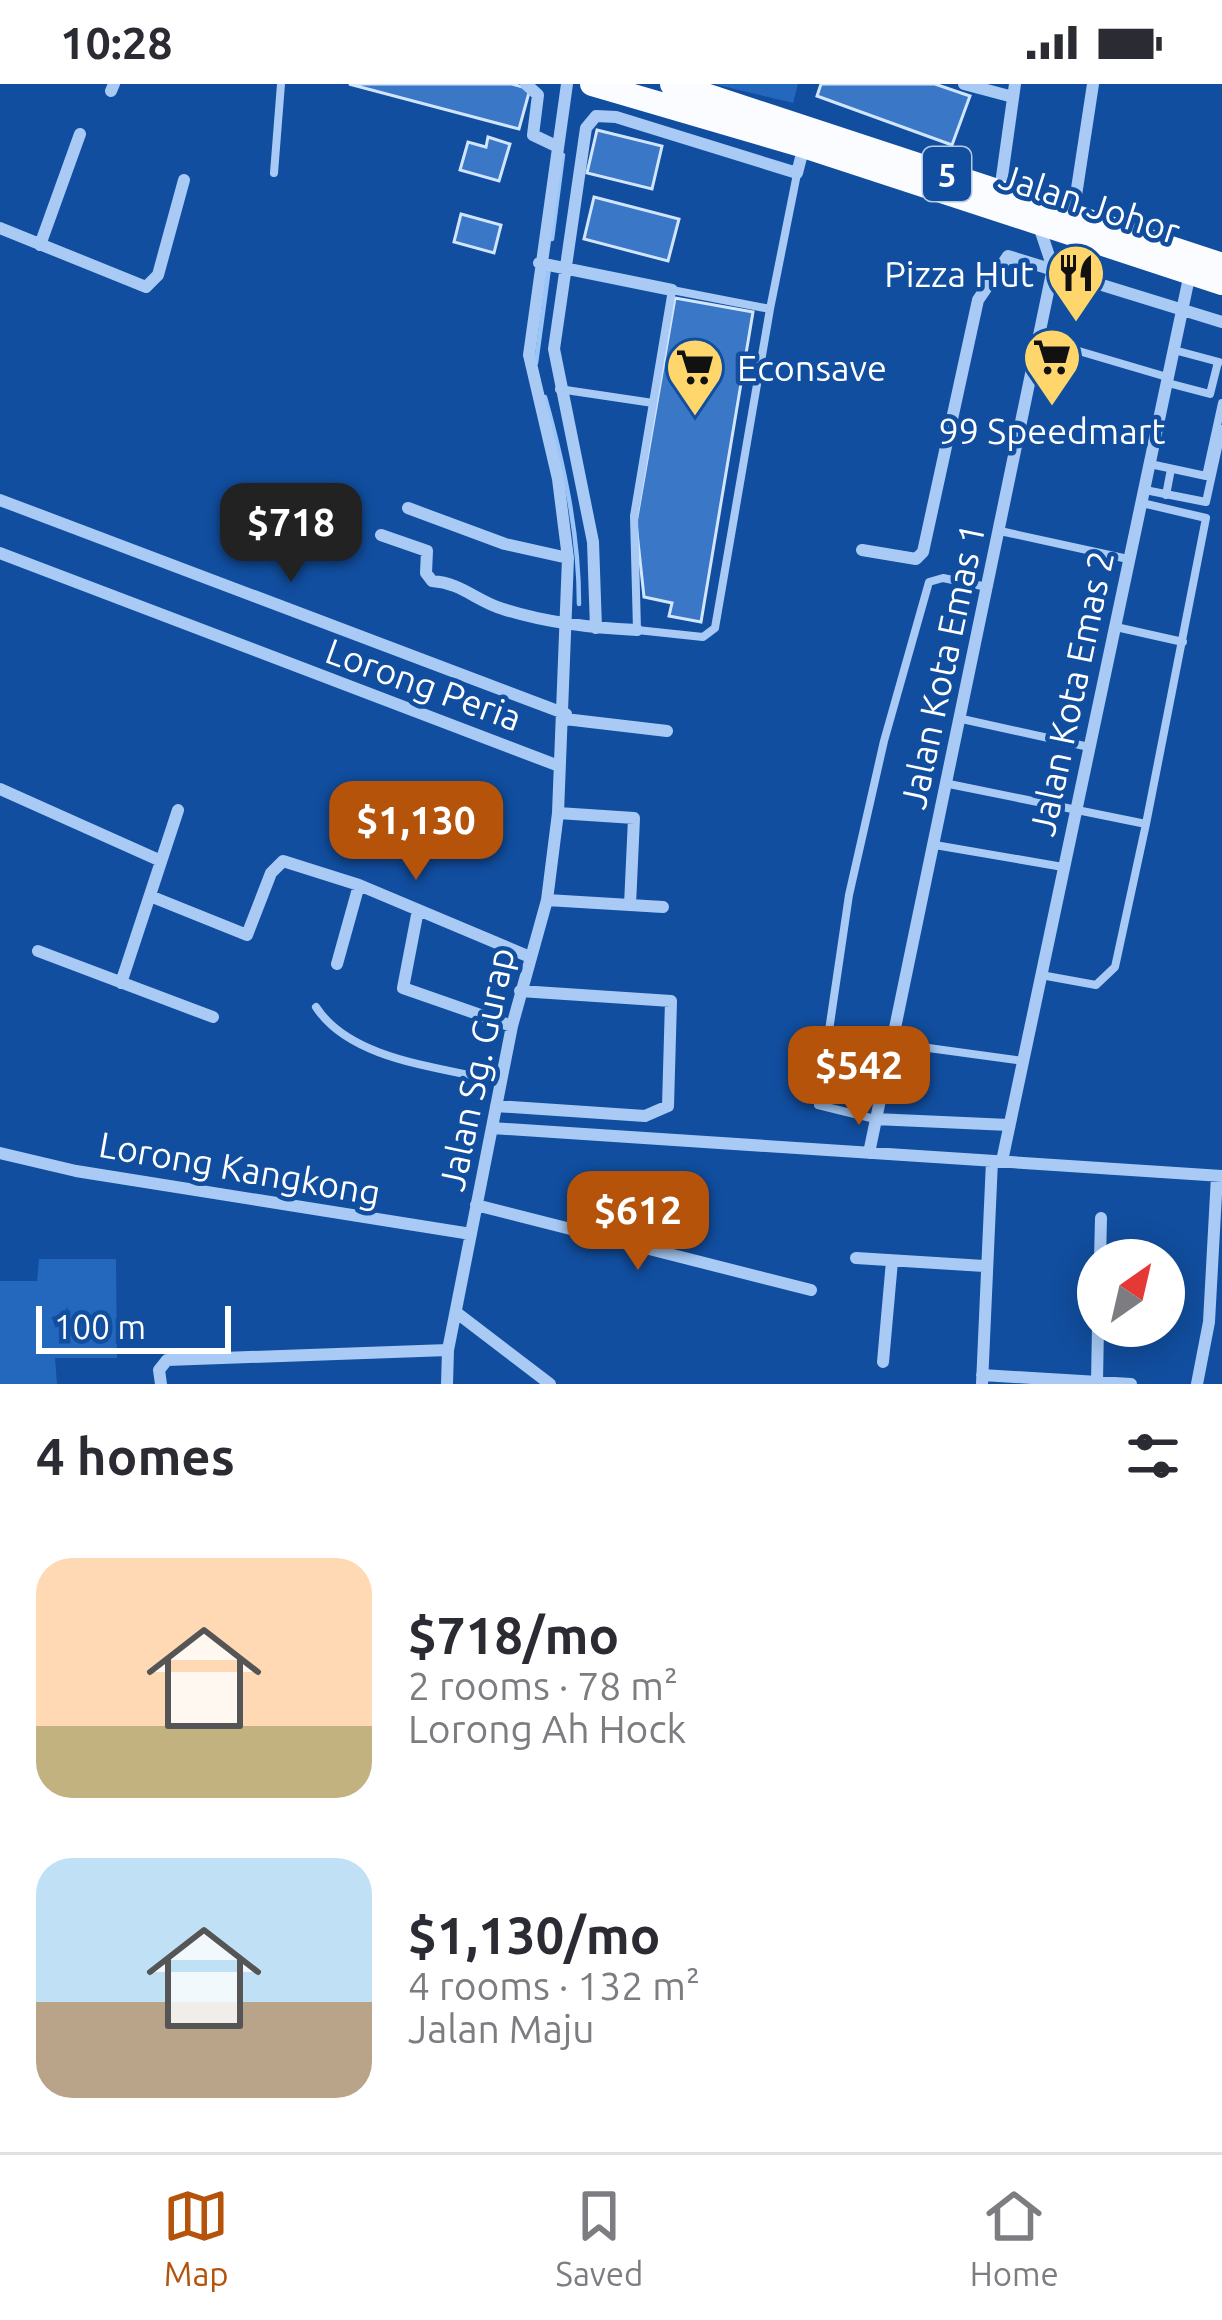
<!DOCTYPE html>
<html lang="en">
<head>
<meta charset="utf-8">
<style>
	body { margin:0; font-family:Ubuntu,sans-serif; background:#f7f7f7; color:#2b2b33; height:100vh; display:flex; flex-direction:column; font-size:45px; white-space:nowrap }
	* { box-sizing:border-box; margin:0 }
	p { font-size:39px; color:#7c7c81 }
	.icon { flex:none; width:66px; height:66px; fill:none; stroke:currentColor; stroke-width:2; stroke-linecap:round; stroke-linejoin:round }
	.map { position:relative; height:1300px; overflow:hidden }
	.sheet { display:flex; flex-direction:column; background:#fff; flex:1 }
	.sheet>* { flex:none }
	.needle { width:78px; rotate:34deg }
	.buttons { position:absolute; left:1077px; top:1155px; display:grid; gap:24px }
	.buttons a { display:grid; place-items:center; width:108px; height:108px; border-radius:50%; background:#fff; box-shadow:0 6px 30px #0003; font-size:60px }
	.scale { position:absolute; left:36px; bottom:30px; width:195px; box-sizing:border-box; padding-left:12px; border:6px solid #fff; border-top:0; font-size:33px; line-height:42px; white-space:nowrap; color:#fff; -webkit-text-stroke:9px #114e9f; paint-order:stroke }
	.price { position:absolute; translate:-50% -102px; padding:0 27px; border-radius:24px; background:#b45309; color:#fff; font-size:39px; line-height:78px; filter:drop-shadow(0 3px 6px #0008) }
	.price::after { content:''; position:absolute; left:50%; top:72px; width:36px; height:27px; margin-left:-18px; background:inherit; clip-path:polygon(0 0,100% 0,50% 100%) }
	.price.active { background:#222; color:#fff }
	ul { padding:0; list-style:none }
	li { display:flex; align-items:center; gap:36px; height:300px; padding:0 36px }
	li span { display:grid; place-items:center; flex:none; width:336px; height:240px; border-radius:36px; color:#555 }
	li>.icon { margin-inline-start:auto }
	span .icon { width:144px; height:144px; fill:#fffc; stroke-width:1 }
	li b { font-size:51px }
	h2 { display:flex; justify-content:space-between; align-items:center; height:144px; padding:0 36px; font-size:51px }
	.status { display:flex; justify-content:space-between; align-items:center; height:84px; padding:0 60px; background:#fff; direction:ltr }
	.status svg { height:33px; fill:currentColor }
	.dock { display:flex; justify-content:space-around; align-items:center; height:168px; border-top:3px solid #e1e1e2; background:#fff; font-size:33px; color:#7c7c81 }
	.dock a { display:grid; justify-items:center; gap:6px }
	.dock .active { color:#b45309 }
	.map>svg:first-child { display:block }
	.green { fill:#2468bd }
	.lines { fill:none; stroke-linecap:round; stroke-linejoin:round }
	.stream { stroke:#9ac5f8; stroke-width:4.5 }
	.building { fill:#3a77c6; stroke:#d1e5fe; stroke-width:3 }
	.service { stroke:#a8caf5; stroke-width:8 }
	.minor { stroke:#a8caf5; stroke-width:12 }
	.trunk { stroke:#fafcff; stroke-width:24 }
	.labels { text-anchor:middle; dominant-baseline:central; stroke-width:9; stroke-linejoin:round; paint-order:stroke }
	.shield { fill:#114e9f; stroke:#b8cae2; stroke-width:3 }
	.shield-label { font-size:33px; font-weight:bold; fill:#fff }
	.street-label { font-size:36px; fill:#fff; stroke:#114e9f }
	.poi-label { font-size:36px; fill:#fff; stroke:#114e9f; text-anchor:end }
</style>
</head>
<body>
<div class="status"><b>10:28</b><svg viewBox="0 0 49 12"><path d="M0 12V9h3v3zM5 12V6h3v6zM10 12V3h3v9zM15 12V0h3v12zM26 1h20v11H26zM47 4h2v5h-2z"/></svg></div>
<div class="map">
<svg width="1222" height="1300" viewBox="0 0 1222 1300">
	<rect width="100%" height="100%" fill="#114e9f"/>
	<path class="green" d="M714 0H798L793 19Z
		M39 1175H116L117 1274H55L57 1300H0V1197H37Z"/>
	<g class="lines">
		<path class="stream" d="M552 155 563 71
			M536 279 549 184
			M545 313C564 381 579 450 579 520"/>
	</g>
	<path class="building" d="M349 0H512L530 5 519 45Z
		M821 0H935L970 12 952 61 817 12Z
		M597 46 662 62 652 105 587 89Z
		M488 53 510 60 499 97 460 86 468 58 486 63Z
		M594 113 679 135 668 177 584 155Z
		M461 130 501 141 494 169 454 158Z
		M675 214 753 228 701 538 669 532 672 519 644 513 636 439Z"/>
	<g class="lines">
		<path class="service" d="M274 89 281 0
			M770 225 715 544 703 553 637 546 634 432 672 206 770 225 797 90
			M1038 255 1167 293
			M1174 266 1219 278
			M1168 299 1210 310 1218 278
			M559 305 653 319
			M1150 380 1206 392 1222 319
			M1145 406 1206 418 1222 345
			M1166 411 1171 385
			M1142 419 1206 434 1146 740
			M1000 447 1128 475
			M1116 543 1183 558
			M962 635 1089 663
			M949 700 1146 740 1115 883 1096 901 1041 891
			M935 761 1063 783
			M316 923C351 977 442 983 501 998
			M892 959 1023 977
			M875 1035 818 1021 849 811 884 657 929 498 943 494 987 503"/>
		<path class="minor" d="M526 0 538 11 533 51 554 61
			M964 0 1013 13
			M111 7 114 0
			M1000 107 1015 0
			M1073 131 1093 0
			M0 144 146 203 158 191 184 96
			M40 161 80 50
			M539 179 672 206
			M0 416 566 630
			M408 424 505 460 568 474
			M381 451 427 467 426 489 432 497C462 499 476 517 503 525 546 539 592 544 637 546
			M862 466 916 475 923 468 978 216 1008 172 1222 238
			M0 469 559 682
			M596 544 593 458 554 265 586 44 596 32 616 33 797 89 804 62
			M565 635 667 647
			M0 705 161 777
			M558 729 634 734 630 821
			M150 812 247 851 271 789 283 777 359 801 530 873
			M547 816 663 823
			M418 826 403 904 512 942
			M38 867 213 933
			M337 880 359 801
			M121 899 178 726
			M496 1022 645 1032 668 1022 671 917 520 907
			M875 1035 1009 1041
			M492 1044 1222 1092
			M0 1069 76 1087 471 1150
			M869 1069 1053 184 1039 142
			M1002 1077 1190 189
			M476 1121 811 1206
			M856 1174 984 1182
			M1100 1176 1101 1134
			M457 1229 550 1300
			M883 1278 892 1177
			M982 1291 1131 1300
			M1097 1298 1098 1242
			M161 1300 159 1286 167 1276 448 1266
			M447 1300 448 1266 512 942 547 816 558 729 568 474 558 395 529 271 567 0
			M982 1300 992 1077
			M1197 1300 1209 1238 1217 1092"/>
		<path class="trunk" d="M592 0 804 62 1222 199
			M672 0 1222 181"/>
	</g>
	<defs>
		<symbol id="restaurant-pin" viewBox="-11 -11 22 30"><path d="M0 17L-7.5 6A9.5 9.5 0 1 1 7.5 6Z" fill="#ffd66c" stroke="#114e9f"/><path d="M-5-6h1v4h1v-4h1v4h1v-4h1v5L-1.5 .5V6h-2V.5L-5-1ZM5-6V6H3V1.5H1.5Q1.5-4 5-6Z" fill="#111"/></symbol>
		<symbol id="supermarket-pin" viewBox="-11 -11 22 30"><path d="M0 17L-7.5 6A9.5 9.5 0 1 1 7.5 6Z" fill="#ffd66c" stroke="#114e9f"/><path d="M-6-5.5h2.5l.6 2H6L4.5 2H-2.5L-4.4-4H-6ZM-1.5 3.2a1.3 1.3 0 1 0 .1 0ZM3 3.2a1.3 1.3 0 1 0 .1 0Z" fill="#111"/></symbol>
	</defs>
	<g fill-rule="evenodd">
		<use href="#restaurant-pin" x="1043" y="156" width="66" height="90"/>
		<use href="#supermarket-pin" x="1019" y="240" width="66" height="90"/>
		<use href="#supermarket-pin" x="662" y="250" width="66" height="90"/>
	</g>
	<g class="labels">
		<rect class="shield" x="923" y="63" width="48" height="54" rx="9"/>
		<g class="shield-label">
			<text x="947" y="90">5</text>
		</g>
		<g class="street-label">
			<text transform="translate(1090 119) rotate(18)">Jalan Johor</text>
			<text transform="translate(942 582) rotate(-78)">Jalan Kota Emas 1</text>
			<text transform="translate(424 600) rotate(20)">Lorong Peria</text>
			<text transform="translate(1071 609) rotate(-78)">Jalan Kota Emas 2</text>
			<text transform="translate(476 985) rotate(-78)">Jalan Sg. Gurap</text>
			<text transform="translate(240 1084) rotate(10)">Lorong Kangkong</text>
		</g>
		<g class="poi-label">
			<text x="1034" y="189">Pizza Hut</text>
			<text x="737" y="283" text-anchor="start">Econsave</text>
			<text x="1052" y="346" text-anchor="middle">99 Speedmart</text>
		</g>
	</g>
</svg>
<div class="buttons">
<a><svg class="needle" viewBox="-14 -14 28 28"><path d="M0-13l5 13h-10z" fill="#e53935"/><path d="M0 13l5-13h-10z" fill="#7c7c81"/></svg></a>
</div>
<div class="scale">100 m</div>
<b class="price active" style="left:291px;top:501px">$718</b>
<b class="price" style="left:416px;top:799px">$1,130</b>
<b class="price" style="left:859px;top:1044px">$542</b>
<b class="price" style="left:638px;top:1189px">$612</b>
</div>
<section class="sheet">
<h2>4 homes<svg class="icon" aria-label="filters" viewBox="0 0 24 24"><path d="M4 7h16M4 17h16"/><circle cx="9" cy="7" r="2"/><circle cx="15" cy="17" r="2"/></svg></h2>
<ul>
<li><span style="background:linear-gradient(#ffd9b3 70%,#c2b280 0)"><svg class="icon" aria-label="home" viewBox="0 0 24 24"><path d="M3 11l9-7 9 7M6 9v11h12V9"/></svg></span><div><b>$718/mo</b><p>2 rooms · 78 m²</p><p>Lorong Ah Hock</p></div></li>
<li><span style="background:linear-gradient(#bfe0f5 60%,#b9a48a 0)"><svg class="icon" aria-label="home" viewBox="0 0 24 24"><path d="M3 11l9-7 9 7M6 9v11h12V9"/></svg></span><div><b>$1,130/mo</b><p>4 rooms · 132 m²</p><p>Jalan Maju</p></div></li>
</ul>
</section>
<nav class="dock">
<a class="active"><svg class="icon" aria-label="map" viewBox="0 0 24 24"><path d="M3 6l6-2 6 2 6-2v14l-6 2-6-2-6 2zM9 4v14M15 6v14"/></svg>Map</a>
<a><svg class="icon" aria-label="saved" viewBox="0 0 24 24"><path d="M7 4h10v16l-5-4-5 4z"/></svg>Saved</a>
<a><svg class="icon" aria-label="home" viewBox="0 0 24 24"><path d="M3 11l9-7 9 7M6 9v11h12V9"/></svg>Home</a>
</nav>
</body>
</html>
